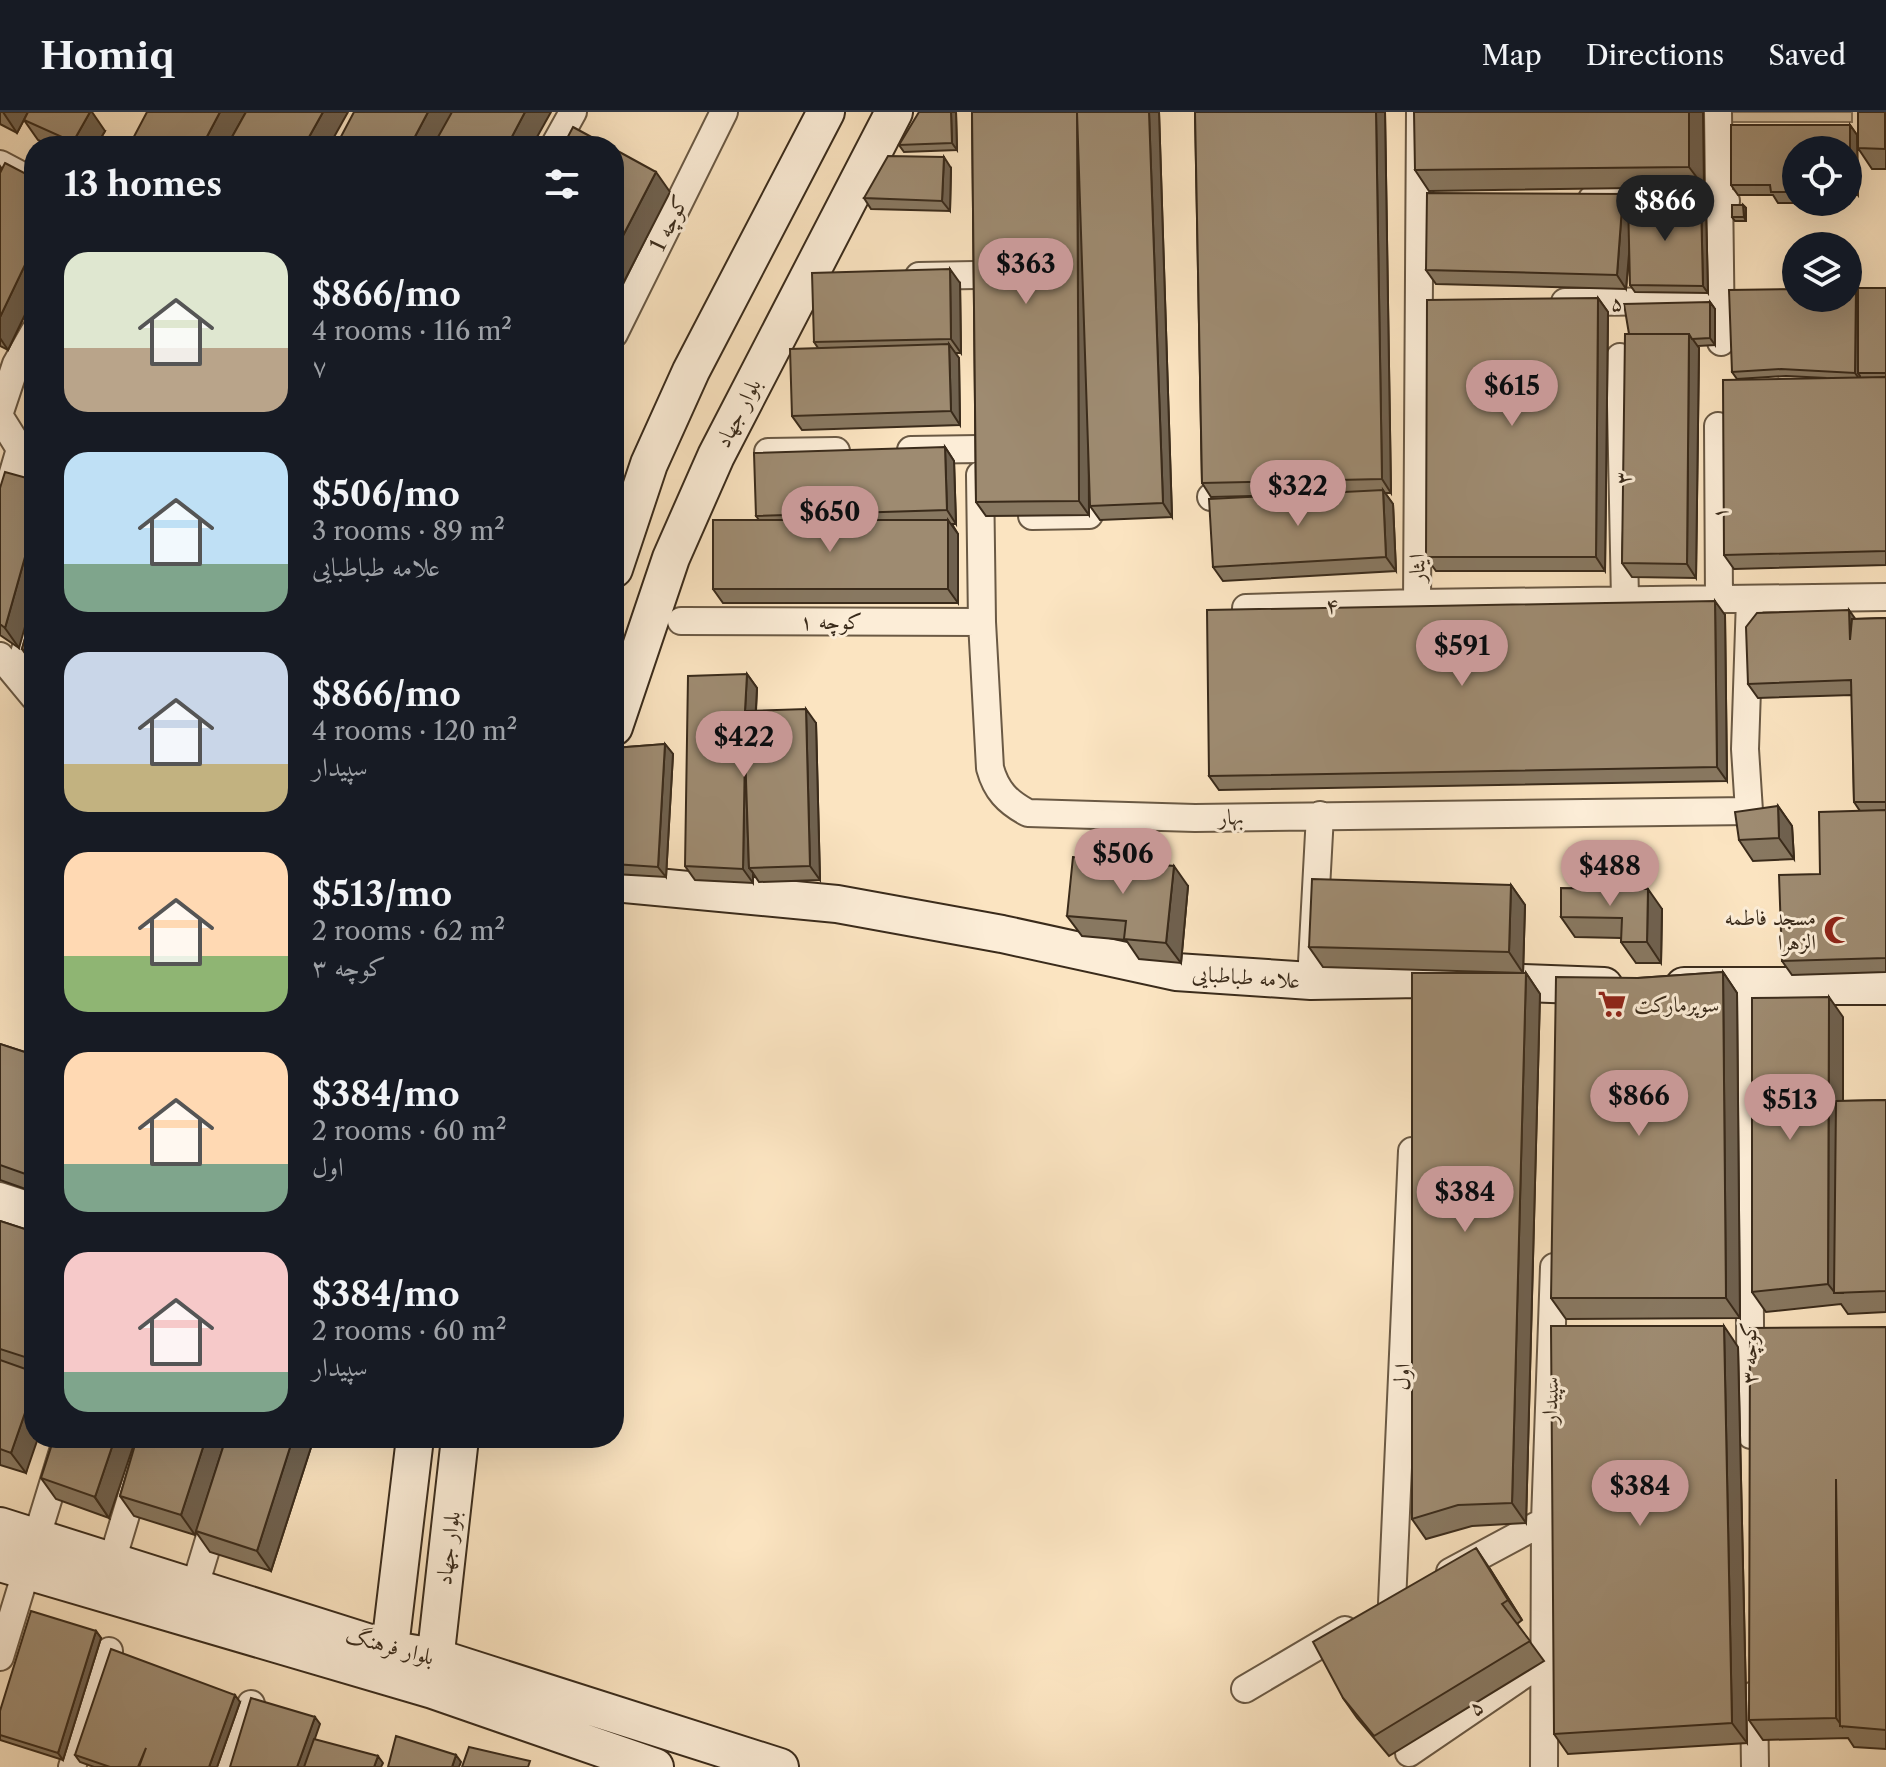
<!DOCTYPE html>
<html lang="en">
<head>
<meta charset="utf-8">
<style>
	body { margin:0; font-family:"Libre Caslon Text",Amiri,serif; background:#20242c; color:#f1f3f6; height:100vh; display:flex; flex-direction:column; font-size:30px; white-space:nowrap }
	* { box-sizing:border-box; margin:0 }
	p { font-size:26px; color:#9ea1a6 }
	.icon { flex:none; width:44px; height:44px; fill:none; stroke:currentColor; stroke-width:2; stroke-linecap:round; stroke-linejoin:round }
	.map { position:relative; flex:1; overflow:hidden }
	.details { position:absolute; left:24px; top:24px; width:600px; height:1312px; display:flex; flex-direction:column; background:#171b24; border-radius:32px; box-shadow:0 8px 32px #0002 }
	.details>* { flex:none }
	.fabs { position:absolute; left:1782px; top:24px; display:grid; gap:16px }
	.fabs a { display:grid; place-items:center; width:80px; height:80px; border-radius:50%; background:#171b24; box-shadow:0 8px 32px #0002; font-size:40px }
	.price { position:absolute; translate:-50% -68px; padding:0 18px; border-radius:28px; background:#c59692; color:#111; font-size:26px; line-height:52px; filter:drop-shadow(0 2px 4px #0008) }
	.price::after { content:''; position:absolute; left:50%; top:48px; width:24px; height:18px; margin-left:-12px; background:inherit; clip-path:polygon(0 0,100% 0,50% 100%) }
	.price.selected { background:#222; color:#fff }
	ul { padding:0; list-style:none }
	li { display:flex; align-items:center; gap:24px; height:200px; padding:0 40px }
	li span { display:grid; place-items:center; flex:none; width:224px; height:160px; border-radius:24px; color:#555 }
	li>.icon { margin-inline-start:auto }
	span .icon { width:96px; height:96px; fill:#fffc; stroke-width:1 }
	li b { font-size:34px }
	h2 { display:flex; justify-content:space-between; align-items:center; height:96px; padding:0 40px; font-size:34px }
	header { display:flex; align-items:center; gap:48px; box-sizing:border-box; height:112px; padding:0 40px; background:#171b24; border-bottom:2px solid #363941 }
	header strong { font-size:38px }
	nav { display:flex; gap:44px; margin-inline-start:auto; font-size:28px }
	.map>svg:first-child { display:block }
	.green { fill:#dac5a5; stroke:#8a7860; stroke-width:2 }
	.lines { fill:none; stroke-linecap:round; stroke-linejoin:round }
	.street-casing { stroke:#6a5944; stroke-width:30 }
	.secondary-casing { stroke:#3a2b1b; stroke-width:40 }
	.street { stroke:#fcedd7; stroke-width:26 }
	.secondary { stroke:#fcedd7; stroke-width:36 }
	.wall { fill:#887861; stroke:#3a2b1b; stroke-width:2 }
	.shaded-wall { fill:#6f614f; stroke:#3a2b1b; stroke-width:2 }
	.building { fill:#9e8b71; stroke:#3a2b1b; stroke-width:2 }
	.labels { text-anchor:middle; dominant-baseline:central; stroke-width:6; stroke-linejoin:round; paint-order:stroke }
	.street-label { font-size:22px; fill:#3a2b1b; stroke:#fcedd7 }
	.poi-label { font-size:22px; fill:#3a2b1b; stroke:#fcedd7; text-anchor:end }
</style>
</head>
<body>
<header>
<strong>Homiq</strong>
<nav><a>Map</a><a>Directions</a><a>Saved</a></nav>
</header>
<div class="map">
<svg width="1886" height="1655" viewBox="0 0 1886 1655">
	<rect width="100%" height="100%" fill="#fbe4c1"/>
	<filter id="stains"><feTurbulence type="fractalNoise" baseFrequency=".0025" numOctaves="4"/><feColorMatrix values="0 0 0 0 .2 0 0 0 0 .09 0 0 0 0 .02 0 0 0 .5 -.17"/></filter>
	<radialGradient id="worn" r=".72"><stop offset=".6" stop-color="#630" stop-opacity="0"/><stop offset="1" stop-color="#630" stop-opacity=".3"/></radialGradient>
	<path class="green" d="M1729 0H1852V10H1729Z"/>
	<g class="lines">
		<defs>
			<path id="street" d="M1420 0 1417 491 1886 485
				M1718 0 1721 230
				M554 34 573 0
				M0 52 34 70
				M1592 87 1726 89
				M919 164 975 163
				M1565 190 1721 189
				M614 222 724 0
				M1620 245 1625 487
				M0 300 16 252 34 220
				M0 305 20 337 0 405
				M1718 314 1719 487
				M911 338 979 337
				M768 340 836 339
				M980 363 982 510 990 656C996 678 1007 690 1028 701L1195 706 1749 699 1745 637 1750 487
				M1211 385 1272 387
				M1032 404 1089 403 1088 368
				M1246 496 1417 491
				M681 509 982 510
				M0 544 34 585
				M17 564 34 509
				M1311 869 1320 703
				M1747 875 1751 1323
				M0 1084 34 1095
				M0 1109 34 1119
				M112 1449 149 1326
				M1450 1460 1545 1409
				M195 1474 217 1401
				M1392 1491 1412 1039
				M0 1545 67 1326
				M1245 1577 1345 1518
				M1754 1583 1755 1655
				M1409 1641 1544 1549
				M72 1655 109 1539
				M229 1655 251 1592
				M1544 1655 1545 1409 1554 1155"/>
			<path id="secondary" d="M614 457 649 352 691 259 826 0
				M614 615 671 446 716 344 894 0
				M614 771 837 792 1002 822 1176 860 1311 869 1419 867 1604 874
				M1684 874H1886
				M0 1414 392 1538 435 1545 780 1655
				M0 1451 433 1578 655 1655
				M387 1560 415 1326
				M433 1567 460 1326"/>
		</defs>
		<use href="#street" class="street-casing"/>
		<use href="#secondary" class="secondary-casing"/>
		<use href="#street" class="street"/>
		<use href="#secondary" class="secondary"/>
	</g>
	<path class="wall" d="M0 0H28L17 21 0 12Z
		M956 0 957 38 904 40 899 33Z
		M972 0H1159L1172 405 1100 408 1090 394 1089 359V403L986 404 976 390Z
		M1195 0H1385L1391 381H1385L1393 392 1396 459 1223 469 1213 455 1289 383 1211 385 1202 371Z
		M1703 0 1704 75 1429 79 1415 58Z
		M1886 0V57H1872L1858 36Z
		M24 8 105 19 96 34H51L38 28Z
		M1731 13H1850L1857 23 1858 83H1848V38H1796V90L1818 91H1778L1773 83H1738L1731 73Z
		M0 54 2 57 34 66V184L8 238 0 234Z
		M951 56 950 99 871 97 864 86Z
		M1628 89 1666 91 1701 89 1706 96 1708 181 1635 180 1630 173 1629 141 1626 177 1436 172 1426 158Z
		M1743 93 1746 96V109H1735L1732 105Z
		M960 171 961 241H955L959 246 960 313 802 318 792 304 818 236 814 230Z
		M1856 176 1858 178 1886 176V453L1734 457 1724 443 1825 266 1786 264 1737 267 1732 260Z
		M1598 186 1608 200 1605 459H1436L1426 445Z
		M1710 190 1715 197V233L1697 234 1699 236 1696 466 1632 465 1622 451 1629 222Z
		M945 335 954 349 956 412H952L958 422V491H723L713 477 759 408 756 404Z
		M0 376 19 536 0 523Z
		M34 495V554L22 537Z
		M1725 503 1727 669 1219 678 1209 664Z
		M1886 506V860L1792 863 1782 849 1820 762 1860 699 1854 690 1852 583 1758 586 1748 572 1855 507Z
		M747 562 757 576 756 599 816 611 820 768 759 770 753 761V771L695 768 685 754Z
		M665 632 673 642 666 765 614 762V636Z
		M1778 694 1792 714 1794 747 1753 749 1739 728Z
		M1511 773 1525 793 1523 861 1323 855 1309 835Z
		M1188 774 1181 851 1139 847 1126 828 1082 824 1067 804Z
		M1662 797 1661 851H1636L1621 830V826L1575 825 1561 805Z
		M1723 860 1737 881 1740 1206 1566 1207 1551 1186 1638 866Z
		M1526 861 1540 882 1526 1411 1472 1414 1426 1427 1412 1407Z
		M1843 905V989L1886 988V1200L1848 1202 1841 1192 1766 1200 1752 1180Z
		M0 932 34 943V1080L0 1068Z
		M0 1109 34 1120V1326L26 1361 0 1353Z
		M1886 1215V1637L1854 1635 1848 1626 1763 1628 1749 1608Z
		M1738 1235 1747 1631 1568 1642 1554 1622Z
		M54 1326 109 1406 56 1387 41 1366Z
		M137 1326H314L271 1459 210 1440 196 1420 195 1423 134 1404 120 1384Z
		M1490 1457 1522 1508 1517 1512 1544 1549 1389 1644 1357 1606 1343 1586Z
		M96 1519 101 1526 63 1648 0 1628V1599Z
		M240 1590 217 1655H94L80 1650 75 1643Z"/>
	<path class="shaded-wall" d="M3 0H28L17 21Z
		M90 0H92L105 19 96 34H75L73 30Z
		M220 0H246L227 34H202Z
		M323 0H348L329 34H304Z
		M428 0H453L435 34H410Z
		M525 0H551L532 34H507Z
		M951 0H956L957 38 952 31Z
		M1077 0 1087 9 1089 403 1079 389Z
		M1149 0H1159L1172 405 1163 391Z
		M1376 0H1385L1391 381 1382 367Z
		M1689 0H1703L1704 75 1689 55Z
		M1850 13 1857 23 1858 83 1850 72Z
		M944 45 951 56 950 99 942 89Z
		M656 60 670 80 614 189V141Z
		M1623 82 1633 96 1626 177 1617 163Z
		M1701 89 1706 96 1708 181 1703 174Z
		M1743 93 1746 96V109L1744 105Z
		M34 134V184L8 238 0 226V205Z
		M950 157 960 171 961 241 951 227Z
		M1856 176 1861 183 1858 261 1860 264V268L1855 261Z
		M1598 186 1608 200 1605 459 1596 445Z
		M1710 190 1715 197V233L1710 226Z
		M1689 222 1699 236 1696 466 1687 452Z
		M949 232 959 246 960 313 951 299Z
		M945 335 954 349 956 412 947 398Z
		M1383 378 1393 392 1396 459 1386 445Z
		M948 408 958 422V491L948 477Z
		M34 413V483L19 536 5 516Z
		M1715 489 1725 503 1727 669 1717 655Z
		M1849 498 1859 512 1850 528Z
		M747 562 757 576 755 613 745 599Z
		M806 597 816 611 820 768 810 754Z
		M665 632 673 642 666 765 658 755Z
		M745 639 749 756 753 761V771L743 757Z
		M1778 694 1792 714 1794 747 1779 726Z
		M1174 754 1188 774 1181 851 1166 831Z
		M1511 773 1525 793 1523 861 1509 840Z
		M1648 777 1662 797 1661 851 1647 830Z
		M1723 860 1737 881 1740 1206 1726 1186Z
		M1526 861 1540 882 1526 1411 1512 1391Z
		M1829 885 1843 905V1181H1835L1828 1172Z
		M1724 1214 1738 1235 1747 1631 1732 1611Z
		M34 1275V1326H38L26 1361 11 1341Z
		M115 1326H136L109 1406 95 1385Z
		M206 1326H226L195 1423 181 1403Z
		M293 1326H314L271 1459 257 1439Z
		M1836 1367 1842 1614 1836 1606Z
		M1476 1436 1490 1457 1522 1508 1508 1488Z
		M96 1519 101 1526 63 1648 58 1641Z
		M235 1583 240 1590 217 1655H209Z
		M315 1605 320 1612 305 1655H297Z
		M456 1643 461 1650 459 1655H452Z
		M378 1644 383 1651 381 1655H374Z"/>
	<path class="building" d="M28 0H90L73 30 24 8Z
		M147 0H220L202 34H129Z
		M246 0H323L304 34H227Z
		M354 0H428L410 34H336Z
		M452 0H525L507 34H433Z
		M919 0H951L952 31 899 33Z
		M972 0H1077L1079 389 976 390Z
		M1077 0H1149L1163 391 1090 394Z
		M1195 0H1376L1382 367 1202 371Z
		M1414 0H1689V55L1415 58Z
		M1858 0H1885V37L1858 36Z
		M1731 13H1850V72H1848V38H1796V80H1771L1770 73H1731Z
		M573 15 608 34H563Z
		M614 37 656 60 614 141Z
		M888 44 944 45 942 89 864 86Z
		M5 51 34 66V134L0 205V61Z
		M1427 81 1623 82 1617 163 1426 158Z
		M1663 87 1666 123V90L1701 89 1703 174 1630 173 1628 89Z
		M1732 93H1743L1744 105H1732Z
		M950 157 951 227 814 230 812 161Z
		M1848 176H1856L1855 261 1781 257 1732 260 1729 178 1796 177V186H1848Z
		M1858 176H1886V261H1858Z
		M1598 186 1596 445H1426L1427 188Z
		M1710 190V226L1692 227 1689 222H1629L1624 192Z
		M1625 222H1689L1687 452 1622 451Z
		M949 232 951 299 792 304 790 237Z
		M1886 265V439L1724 443 1723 268Z
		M945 335 947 398 756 404 754 341Z
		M5 360 34 368V413L5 516 0 512V376Z
		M1383 378 1386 445 1213 455 1209 387Z
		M713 408H948V477H713Z
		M1715 489 1717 655 1209 664 1207 498Z
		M34 495V543L22 537Z
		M1849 498 1850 528 1852 507 1886 506V690H1854L1851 568 1748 572 1746 515 1757 501Z
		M747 562 745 599 806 597 810 754 749 756 745 639 743 757 685 754 688 564Z
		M665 632 658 755 614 752V636Z
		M1778 694 1779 726 1739 728 1735 700Z
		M1886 698V846L1782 849 1779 763 1820 762 1819 700Z
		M1073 745 1174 754 1166 831 1124 827 1126 809 1067 804Z
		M1312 767 1511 773 1509 840 1309 835Z
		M1561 776 1648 777 1647 830H1621L1622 806 1561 805Z
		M1723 860 1726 1186H1551L1556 865 1638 866Z
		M1412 861H1526L1512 1391 1458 1393 1412 1407Z
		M1829 885 1828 1172 1752 1180V886Z
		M0 932 34 943V1065L0 1053Z
		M1886 988V1179L1834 1181 1836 989Z
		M0 1109 34 1120V1248L0 1237Z
		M1551 1214H1724L1732 1611 1554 1622Z
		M1886 1215V1618L1840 1614 1836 1367V1606L1749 1608 1750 1216Z
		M0 1248 34 1260V1275L11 1341 0 1337Z
		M54 1326H115L95 1385 41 1366Z
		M137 1326H206L181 1403 120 1384Z
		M226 1326H293L257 1439 196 1419Z
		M1476 1436 1508 1488 1502 1492 1530 1529 1374 1624 1343 1586 1313 1530Z
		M31 1499 96 1519 58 1641 0 1623V1599Z
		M111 1537 235 1583 209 1655H139L146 1636 138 1655H110L75 1643Z
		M251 1586 315 1605 297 1655H230Z
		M396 1624 456 1643 452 1655H388Z
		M314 1627 378 1644 374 1655H304Z
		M469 1635 530 1649 528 1655H462Z"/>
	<defs>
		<symbol id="mosque-bare" viewBox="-9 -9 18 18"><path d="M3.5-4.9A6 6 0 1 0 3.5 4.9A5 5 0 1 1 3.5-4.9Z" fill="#8f2418" stroke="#fcedd7" stroke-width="2.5" paint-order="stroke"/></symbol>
		<symbol id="supermarket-bare" viewBox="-9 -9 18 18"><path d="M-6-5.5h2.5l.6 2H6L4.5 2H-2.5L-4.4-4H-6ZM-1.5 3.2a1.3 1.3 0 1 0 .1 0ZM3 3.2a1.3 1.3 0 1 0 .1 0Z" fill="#8f2418" stroke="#fcedd7" stroke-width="2.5" paint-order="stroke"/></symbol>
	</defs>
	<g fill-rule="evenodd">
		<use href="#mosque-bare" x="1818" y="798" width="40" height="40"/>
		<use href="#supermarket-bare" x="1592" y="872" width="40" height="40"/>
	</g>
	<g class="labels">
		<g class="street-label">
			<text transform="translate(669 111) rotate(-64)">کوچه 1</text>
			<text x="1617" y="190">۵</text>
			<text transform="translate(738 301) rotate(-63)">بلوار جهاد</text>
			<text transform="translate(1623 366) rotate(-91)">۳</text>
			<text transform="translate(1719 401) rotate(-90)">۱</text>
			<text transform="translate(1417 456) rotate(-91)">ایثار</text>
			<text transform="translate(1332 493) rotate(-2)">۴</text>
			<text x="831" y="509">کوچه ۱</text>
			<text transform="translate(1231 705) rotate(-1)">بهار</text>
			<text transform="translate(1246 865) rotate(4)">علامه طباطبایی</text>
			<text transform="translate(1749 1241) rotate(-91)">کوچه ۳</text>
			<text transform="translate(1402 1265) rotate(-88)">اول</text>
			<text transform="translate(1550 1288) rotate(-88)">سپیدار</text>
			<text transform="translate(448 1436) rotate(-83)">بلوار جهاد</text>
			<text transform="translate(390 1534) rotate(15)">بلوار فرهنگ</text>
			<text transform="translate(1476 1595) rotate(-34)">۵</text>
		</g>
		<g class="poi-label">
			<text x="1816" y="805">مسجد فاطمه<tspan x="1816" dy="25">الزهرا</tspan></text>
			<text x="1634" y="892" text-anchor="start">سوپرمارکت</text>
		</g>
	</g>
	<rect width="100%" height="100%" filter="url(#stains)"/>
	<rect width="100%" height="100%" fill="url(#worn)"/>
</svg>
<div class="fabs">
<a><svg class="icon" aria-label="locate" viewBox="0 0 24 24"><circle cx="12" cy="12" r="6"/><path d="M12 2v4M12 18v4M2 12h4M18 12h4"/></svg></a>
<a><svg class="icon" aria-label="layers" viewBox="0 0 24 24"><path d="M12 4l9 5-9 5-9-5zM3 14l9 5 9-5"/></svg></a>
</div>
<b class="price selected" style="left:1665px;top:131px">$866</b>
<b class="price" style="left:1026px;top:194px">$363</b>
<b class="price" style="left:1512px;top:316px">$615</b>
<b class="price" style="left:1298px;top:416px">$322</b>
<b class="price" style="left:830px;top:442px">$650</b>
<b class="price" style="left:1462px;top:576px">$591</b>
<b class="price" style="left:744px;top:667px">$422</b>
<b class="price" style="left:1123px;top:784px">$506</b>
<b class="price" style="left:1610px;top:796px">$488</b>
<b class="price" style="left:1639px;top:1026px">$866</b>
<b class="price" style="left:1790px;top:1030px">$513</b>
<b class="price" style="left:1465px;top:1122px">$384</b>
<b class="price" style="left:1640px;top:1416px">$384</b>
<section class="details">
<h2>13 homes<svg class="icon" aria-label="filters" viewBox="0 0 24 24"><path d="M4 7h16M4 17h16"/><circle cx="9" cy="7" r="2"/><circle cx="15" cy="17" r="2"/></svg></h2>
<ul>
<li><span style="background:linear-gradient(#dfe7d0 60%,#b9a48a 0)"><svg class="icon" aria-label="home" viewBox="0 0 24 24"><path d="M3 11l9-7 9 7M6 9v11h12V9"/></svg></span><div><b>$866/mo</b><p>4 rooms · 116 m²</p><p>۷</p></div></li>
<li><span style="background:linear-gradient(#bfe0f5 70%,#7fa58c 0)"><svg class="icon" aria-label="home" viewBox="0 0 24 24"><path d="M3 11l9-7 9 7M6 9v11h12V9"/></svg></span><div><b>$506/mo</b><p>3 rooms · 89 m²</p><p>علامه طباطبایی</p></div></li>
<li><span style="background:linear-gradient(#c9d6e8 70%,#c2b280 0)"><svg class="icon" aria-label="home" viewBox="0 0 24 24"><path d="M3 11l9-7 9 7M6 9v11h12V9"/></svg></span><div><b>$866/mo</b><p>4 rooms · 120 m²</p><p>سپیدار</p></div></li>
<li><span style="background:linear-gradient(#ffd9b3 65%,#8fb573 0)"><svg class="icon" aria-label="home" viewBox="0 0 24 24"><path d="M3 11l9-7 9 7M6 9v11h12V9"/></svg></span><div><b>$513/mo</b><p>2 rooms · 62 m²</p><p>کوچه ۳</p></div></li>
<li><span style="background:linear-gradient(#ffd9b3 70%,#7fa58c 0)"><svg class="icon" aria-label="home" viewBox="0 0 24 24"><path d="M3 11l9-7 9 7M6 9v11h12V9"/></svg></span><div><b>$384/mo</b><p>2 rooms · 60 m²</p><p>اول</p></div></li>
<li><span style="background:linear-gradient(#f6c9c9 75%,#7fa58c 0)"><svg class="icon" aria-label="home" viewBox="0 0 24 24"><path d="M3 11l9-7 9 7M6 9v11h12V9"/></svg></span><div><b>$384/mo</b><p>2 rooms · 60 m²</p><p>سپیدار</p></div></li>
</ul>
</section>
</div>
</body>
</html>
